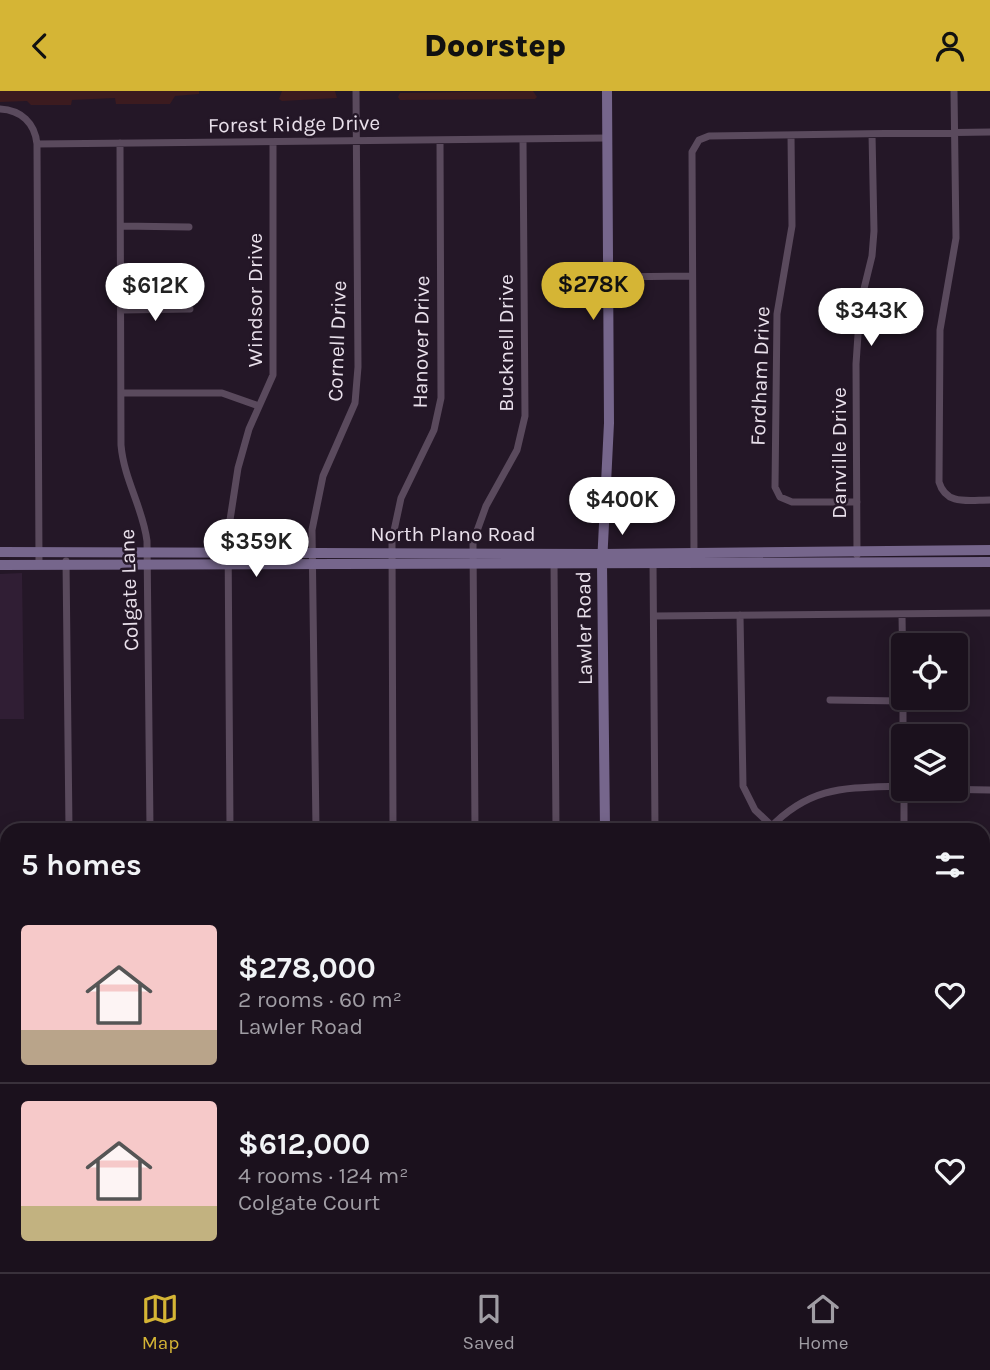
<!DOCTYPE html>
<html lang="en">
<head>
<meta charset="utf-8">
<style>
	body { margin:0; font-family:Karla,sans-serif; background:#281f2a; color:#f1f3f6; height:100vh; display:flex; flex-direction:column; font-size:26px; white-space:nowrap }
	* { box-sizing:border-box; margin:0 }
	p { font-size:23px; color:#a09da4 }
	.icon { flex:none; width:38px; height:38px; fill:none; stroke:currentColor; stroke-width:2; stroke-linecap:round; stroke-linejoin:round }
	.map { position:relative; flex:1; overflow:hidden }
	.drawer { position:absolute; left:0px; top:732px; width:990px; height:450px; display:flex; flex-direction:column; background:#1b111d; border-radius:21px 21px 0 0; box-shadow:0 4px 18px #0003,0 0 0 2px #39313b }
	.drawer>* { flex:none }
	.tools { position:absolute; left:891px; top:542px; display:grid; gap:14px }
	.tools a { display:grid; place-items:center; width:77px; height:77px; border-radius:7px; background:#1b111d; box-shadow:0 4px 18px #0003,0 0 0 2px #39313b; font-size:35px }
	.price { position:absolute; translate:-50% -60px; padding:0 16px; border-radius:24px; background:#fff; color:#222; font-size:23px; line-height:46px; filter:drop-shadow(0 2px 4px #0008) }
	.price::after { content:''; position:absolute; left:50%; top:42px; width:21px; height:16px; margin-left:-10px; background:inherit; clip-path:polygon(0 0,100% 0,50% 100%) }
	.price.on { background:#d5b535; color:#111 }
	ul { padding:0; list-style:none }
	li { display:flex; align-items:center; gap:21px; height:175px; padding:0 21px }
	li+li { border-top:2px solid #39313b }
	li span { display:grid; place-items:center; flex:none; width:196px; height:140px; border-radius:7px; color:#555 }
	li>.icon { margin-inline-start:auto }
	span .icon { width:84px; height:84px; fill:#fffc; stroke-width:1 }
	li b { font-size:30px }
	h2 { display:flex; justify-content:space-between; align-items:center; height:84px; padding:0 21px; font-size:30px }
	header { display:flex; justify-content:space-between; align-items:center; height:91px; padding:0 21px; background:#d5b535; color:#111; font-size:32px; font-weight:800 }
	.tabs { display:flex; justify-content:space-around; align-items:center; height:98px; border-top:2px solid #39313b; background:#1b111d; font-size:19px; color:#a09da4 }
	.tabs a { display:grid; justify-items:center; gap:4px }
	.tabs .on { color:#d5b535 }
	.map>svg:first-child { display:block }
	.built { fill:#301e34 }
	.green { fill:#3c1b1f }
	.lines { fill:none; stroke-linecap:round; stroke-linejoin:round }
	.street { stroke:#5a4a5d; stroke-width:7 }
	.secondary { stroke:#76668c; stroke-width:10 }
	.labels { text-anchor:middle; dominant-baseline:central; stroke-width:5; stroke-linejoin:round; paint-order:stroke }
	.street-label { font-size:21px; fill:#e9e0eb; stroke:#241727 }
</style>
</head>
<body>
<header><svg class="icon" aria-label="back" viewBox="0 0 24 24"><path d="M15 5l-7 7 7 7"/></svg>Doorstep<svg class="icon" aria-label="person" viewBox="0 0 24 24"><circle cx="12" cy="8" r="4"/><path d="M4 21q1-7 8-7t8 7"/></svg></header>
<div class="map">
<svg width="990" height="1181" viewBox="0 0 990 1181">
	<rect width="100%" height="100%" fill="#241727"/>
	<path class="built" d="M22 482 24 628H0V483Z"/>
	<path class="green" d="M0 0H199V3L175 5 170 13H116L115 7 72 9 71 14H31L27 10 0 11Z
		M282 0H335L337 7 282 10 279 8Z
		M533 0 537 6 535 8 400 9 398 6 400 2Z
		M408 1174H603V1181H408Z"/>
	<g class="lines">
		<path class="street" d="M954 0 956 147 940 239 939 391C946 415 969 409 990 409
			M0 18C21 19 35 32 37 53L39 473
			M791 44 792 135 777 223 775 396 780 406 792 411H857
			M120 52 121 354C124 389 143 417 147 450L150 738
			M37 53 607 47
			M121 135 189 136
			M608 186 692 185
			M121 219 190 218
			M122 302H222L259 315
			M857 464 856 273 860 214 872 165 874 140 872 43
			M694 465 692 61 699 49 709 45 990 41
			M66 470 69 738
			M554 470 556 738
			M653 470 655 738
			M902 523 903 593
			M740 524 743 695 755 719 772 735
			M654 525 990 522
			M903 608V646
			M830 609 903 610
			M904 698V738
			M933 698 990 699
			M230 738 228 442 238 377 249 338 273 284V51
			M316 738 312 439 323 385 355 312 358 276 356 0
			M393 738 392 449 401 407 434 339 441 307 440 49
			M475 738 473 451 486 415 517 359 525 325 523 48
			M769 738C810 694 847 697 903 695
			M154 1174V1181
			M400 1174V1181
			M916 1174 917 1181
			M743 1181V1174
			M829 1181V1174"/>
		<path class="secondary" d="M0 461 602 463 990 459
			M0 474 990 471
			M605 738 602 473 609 332 607 0
			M0 831H7
			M0 1105H7
			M984 1135H990
			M608 1174V1181"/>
	</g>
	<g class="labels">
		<g class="street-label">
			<text transform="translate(294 33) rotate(-1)">Forest Ridge Drive</text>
			<text transform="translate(255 209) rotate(-90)">Windsor Drive</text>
			<text transform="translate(337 250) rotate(-88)">Cornell Drive</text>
			<text transform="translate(421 251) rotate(-89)">Hanover Drive</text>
			<text transform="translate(506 252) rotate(-90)">Bucknell Drive</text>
			<text transform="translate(760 285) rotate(-88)">Fordham Drive</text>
			<text transform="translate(839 362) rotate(-90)">Danville Drive</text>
			<text x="453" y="443">North Plano Road</text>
			<text transform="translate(129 499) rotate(-92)">Colgate Lane</text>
			<text transform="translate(584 537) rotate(-91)">Lawler Road</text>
		</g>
	</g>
</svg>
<div class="tools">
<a><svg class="icon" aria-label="locate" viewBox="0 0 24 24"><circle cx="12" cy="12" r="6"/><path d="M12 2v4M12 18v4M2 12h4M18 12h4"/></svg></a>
<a><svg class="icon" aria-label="layers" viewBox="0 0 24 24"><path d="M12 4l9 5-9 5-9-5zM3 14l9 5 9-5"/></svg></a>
</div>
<b class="price on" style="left:593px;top:231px">$278K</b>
<b class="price" style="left:155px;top:232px">$612K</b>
<b class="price" style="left:871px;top:257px">$343K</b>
<b class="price" style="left:622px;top:446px">$400K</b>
<b class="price" style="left:256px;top:488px">$359K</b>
<section class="drawer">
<h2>5 homes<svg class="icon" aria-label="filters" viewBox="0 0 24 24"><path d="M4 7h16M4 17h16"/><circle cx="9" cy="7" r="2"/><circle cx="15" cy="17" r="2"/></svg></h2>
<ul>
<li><span style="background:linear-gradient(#f6c9c9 75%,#b9a48a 0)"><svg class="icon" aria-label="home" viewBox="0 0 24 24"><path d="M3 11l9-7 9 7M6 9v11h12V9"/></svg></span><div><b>$278,000</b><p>2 rooms · 60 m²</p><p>Lawler Road</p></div><svg class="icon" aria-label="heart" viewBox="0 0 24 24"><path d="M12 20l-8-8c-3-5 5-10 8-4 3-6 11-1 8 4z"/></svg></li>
<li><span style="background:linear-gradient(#f6c9c9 75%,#c2b280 0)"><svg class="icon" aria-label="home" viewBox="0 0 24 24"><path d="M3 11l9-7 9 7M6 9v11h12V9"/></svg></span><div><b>$612,000</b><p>4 rooms · 124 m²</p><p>Colgate Court</p></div><svg class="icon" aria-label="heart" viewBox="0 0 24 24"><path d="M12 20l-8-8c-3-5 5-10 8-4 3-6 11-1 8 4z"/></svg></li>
</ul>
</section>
</div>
<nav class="tabs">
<a class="on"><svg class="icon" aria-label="map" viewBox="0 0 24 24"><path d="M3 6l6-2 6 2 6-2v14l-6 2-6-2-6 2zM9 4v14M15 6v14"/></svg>Map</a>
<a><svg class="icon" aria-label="saved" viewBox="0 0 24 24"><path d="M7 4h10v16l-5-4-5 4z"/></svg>Saved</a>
<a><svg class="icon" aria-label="home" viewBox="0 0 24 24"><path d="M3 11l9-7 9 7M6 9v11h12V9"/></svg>Home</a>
</nav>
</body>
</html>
